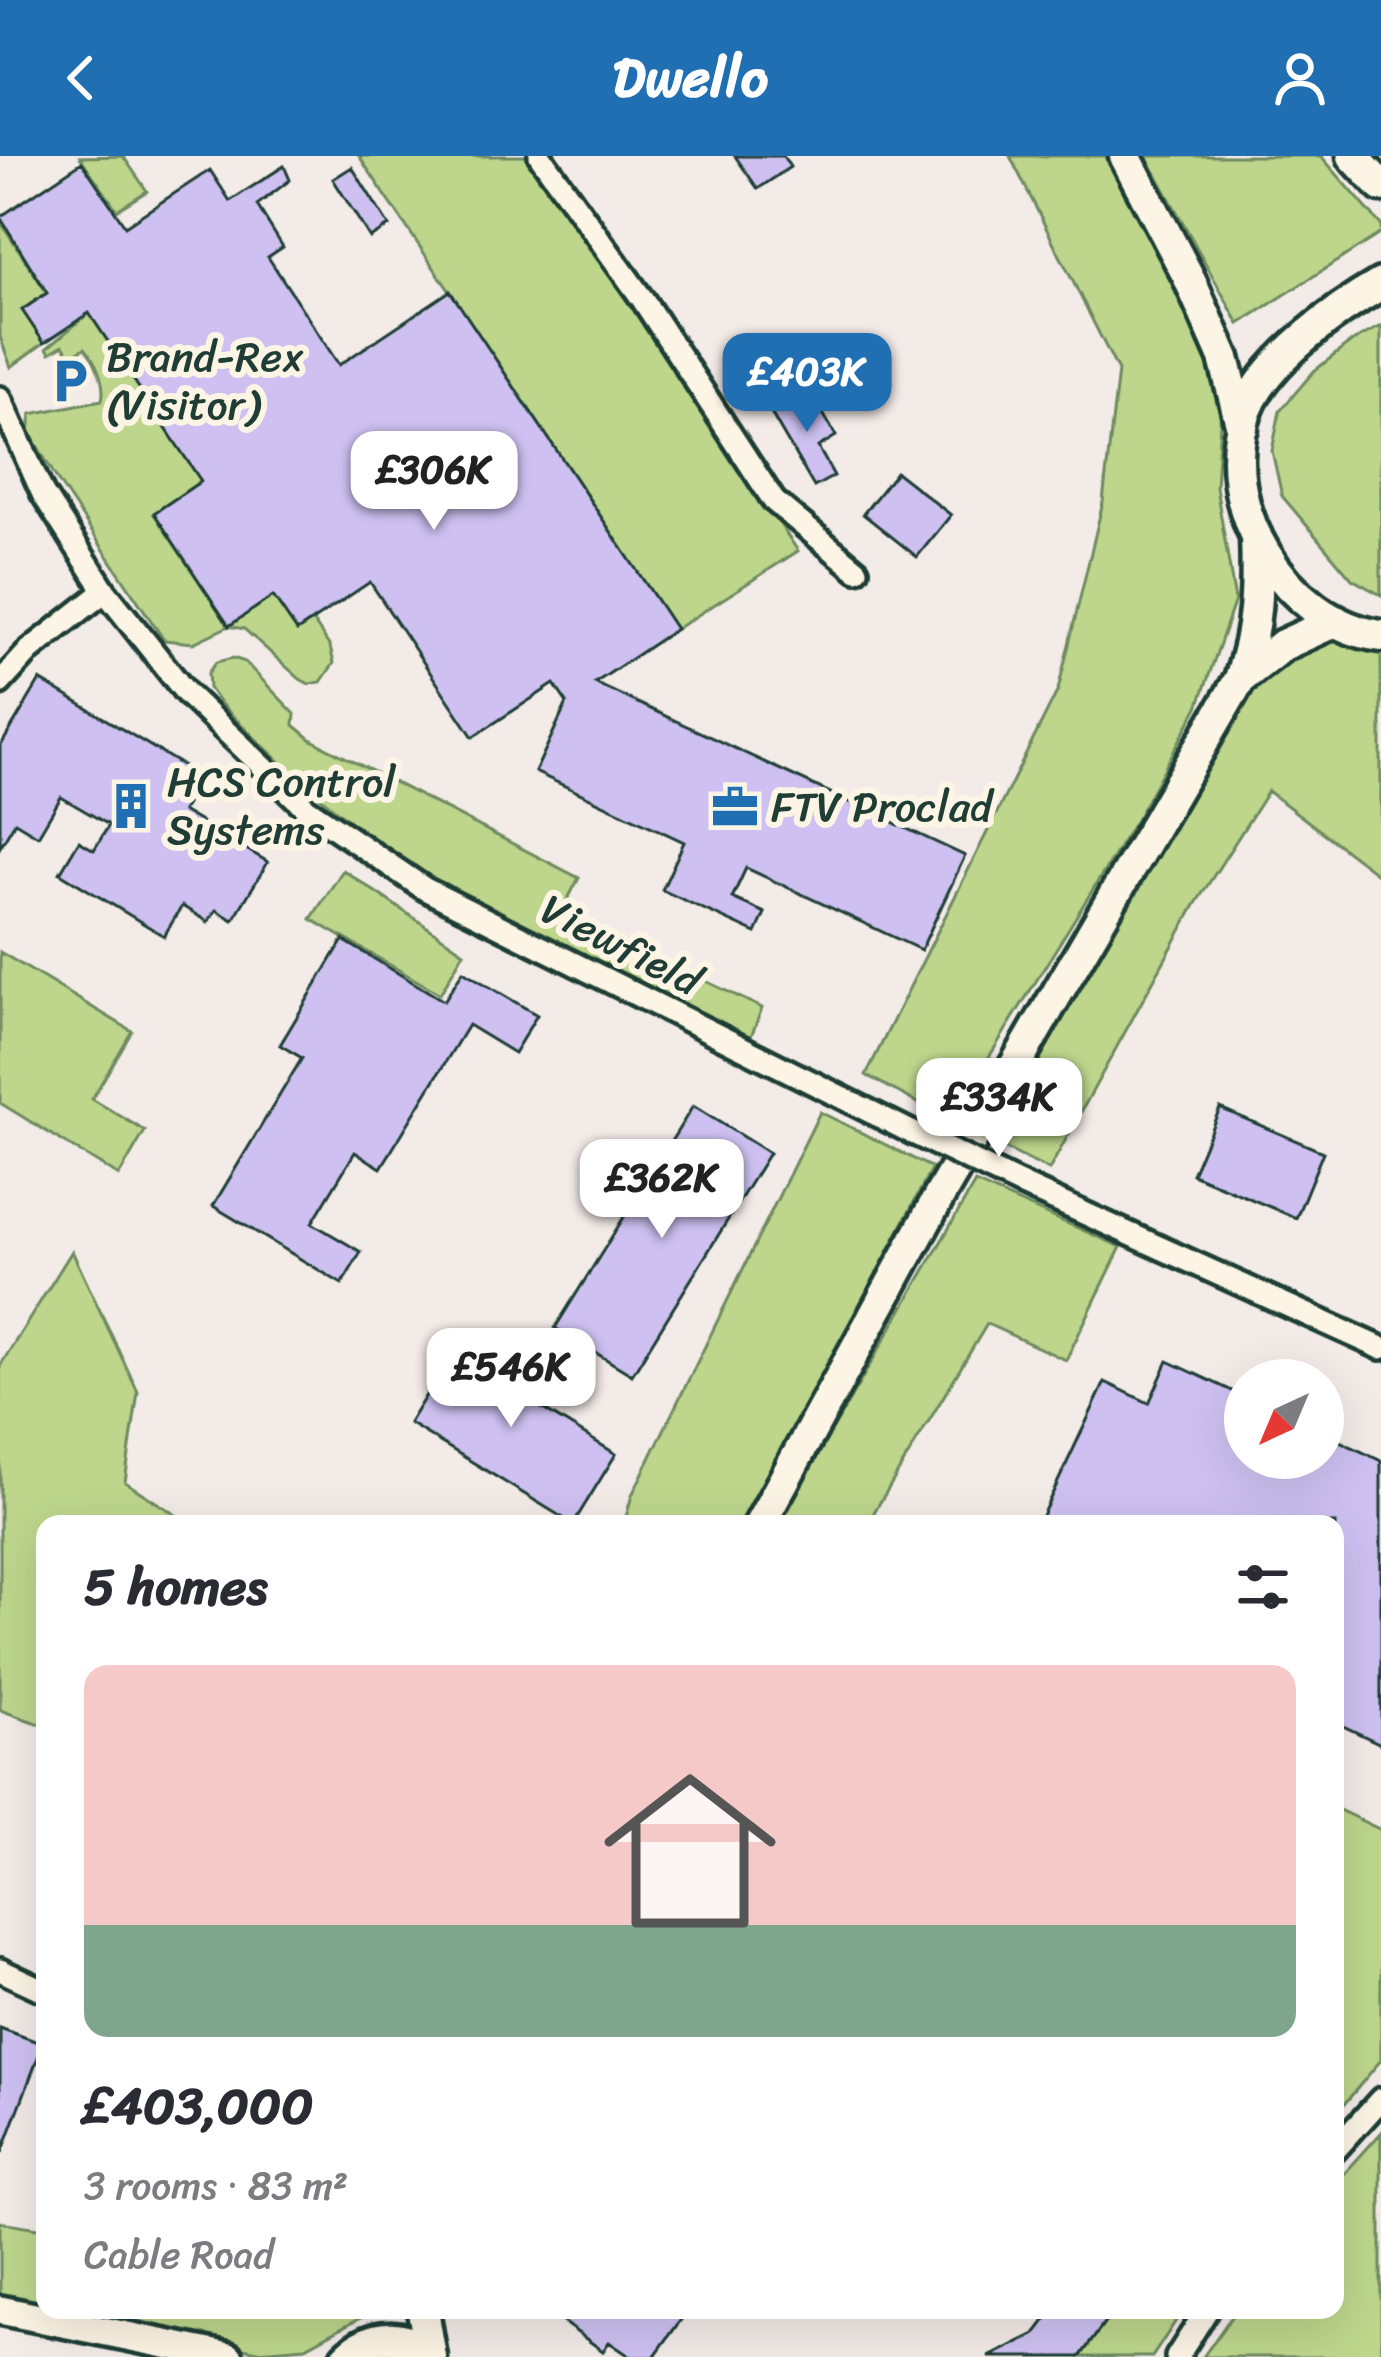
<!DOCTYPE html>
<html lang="en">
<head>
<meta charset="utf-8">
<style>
	body { margin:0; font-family:Sriracha,sans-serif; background:#f7f7f7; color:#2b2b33; height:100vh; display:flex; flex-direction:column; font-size:45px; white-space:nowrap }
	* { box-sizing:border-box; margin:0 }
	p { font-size:39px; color:#7c7c81 }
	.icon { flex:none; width:66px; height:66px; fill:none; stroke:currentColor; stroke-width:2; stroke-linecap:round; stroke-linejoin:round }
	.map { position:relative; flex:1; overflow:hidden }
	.drawer { position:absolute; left:36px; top:1359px; width:1308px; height:804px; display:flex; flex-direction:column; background:#fff; border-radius:24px; box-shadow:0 12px 48px #0002 }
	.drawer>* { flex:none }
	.needle { width:78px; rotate:224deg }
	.tools { position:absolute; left:1224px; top:1203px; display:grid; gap:24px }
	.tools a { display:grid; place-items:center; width:120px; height:120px; border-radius:50%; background:#fff; box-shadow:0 12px 48px #0002; font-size:60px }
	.price { position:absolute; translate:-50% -102px; padding:0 27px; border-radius:24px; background:#fff; color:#222; font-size:39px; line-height:78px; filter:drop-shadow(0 3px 6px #0008) }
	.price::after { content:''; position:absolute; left:50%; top:72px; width:36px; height:27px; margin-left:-18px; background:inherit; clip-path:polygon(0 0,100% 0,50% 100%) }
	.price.active { background:#1f6fb2; color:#fff }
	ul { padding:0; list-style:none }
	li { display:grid; align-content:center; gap:24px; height:636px; padding:0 48px }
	li span { display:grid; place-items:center; height:372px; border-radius:24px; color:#555 }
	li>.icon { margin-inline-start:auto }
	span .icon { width:216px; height:216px; fill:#fffc; stroke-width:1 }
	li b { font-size:51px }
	h2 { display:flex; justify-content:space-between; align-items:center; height:144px; padding:0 48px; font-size:51px }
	header { display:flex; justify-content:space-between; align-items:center; height:156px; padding:0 48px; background:#1f6fb2; color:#fff; font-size:54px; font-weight:700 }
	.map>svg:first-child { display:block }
	.green { fill:#bdd68c; stroke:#6e8a60; stroke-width:3 }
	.building { fill:#cec1f2; stroke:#1f3d34; stroke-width:3 }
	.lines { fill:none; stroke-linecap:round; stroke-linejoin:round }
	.minor-casing { stroke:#1f3d34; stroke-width:30 }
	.tertiary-casing { stroke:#1f3d34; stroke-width:36 }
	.secondary-casing { stroke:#1f3d34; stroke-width:39 }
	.minor { stroke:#fcf5e5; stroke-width:21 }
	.tertiary { stroke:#fcf5e5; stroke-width:27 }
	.secondary { stroke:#fcf5e5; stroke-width:30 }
	.minor-bridge-casing { stroke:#1f3d34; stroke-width:30; stroke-linecap:butt }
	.minor-bridge { stroke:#fcf5e5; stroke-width:21 }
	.labels { text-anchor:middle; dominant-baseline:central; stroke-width:12; stroke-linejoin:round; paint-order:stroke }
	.poi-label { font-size:42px; fill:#1f3d34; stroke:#fcf5e5; text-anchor:start }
	.street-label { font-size:42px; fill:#1f3d34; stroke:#fcf5e5 }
</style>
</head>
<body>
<header><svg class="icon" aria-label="back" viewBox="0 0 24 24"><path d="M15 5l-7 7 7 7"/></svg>Dwello<svg class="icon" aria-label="person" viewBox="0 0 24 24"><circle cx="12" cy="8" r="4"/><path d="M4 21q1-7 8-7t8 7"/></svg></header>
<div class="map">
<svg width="1381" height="2201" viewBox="0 0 1381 2201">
	<rect width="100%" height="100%" fill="#f3ebe8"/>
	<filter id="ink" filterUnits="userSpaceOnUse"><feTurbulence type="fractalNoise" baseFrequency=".00833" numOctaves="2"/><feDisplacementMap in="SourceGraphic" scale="24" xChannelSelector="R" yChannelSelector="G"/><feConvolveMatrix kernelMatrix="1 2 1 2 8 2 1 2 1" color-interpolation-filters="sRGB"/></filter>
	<g filter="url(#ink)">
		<path class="green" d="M123 0 147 35 117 54 80 1Z
			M359 0H531L798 395 676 473Z
			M1010 0H1125L1224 202 1216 331 1235 444 1198 551 1139 659 950 964 866 919 1058 534 1103 346 1118 215Z
			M1146 0H1321L1381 69V77L1239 168Z
			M0 65 47 137 22 154 44 187 11 211 0 181Z
			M89 157 201 325 154 358 228 469 273 440 297 475 313 465 330 491 334 507 321 526 309 528 300 523 244 473 229 470 193 487 164 484 58 325 29 276 31 258 102 244C106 227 96 205 85 192L70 200 63 189 50 197 47 192Z
			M1381 170V439L1352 423 1282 340 1272 295 1280 255 1314 215 1351 186Z
			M1308 477 1381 480V721L1268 635 1195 749 1049 1014 992 986 1240 523Z
			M233 502 245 506 295 558 294 569 312 584 579 722 561 756 762 852 750 883C635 827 514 775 406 706 337 661 276 604 218 545L209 532 208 517 216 506Z
			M343 714 464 796 440 838 311 763Z
			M0 796 132 875 92 943 145 975 119 1020 0 947Z
			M820 956 932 1012 745 1368H624L632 1339Z
			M975 1027 1121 1091 1066 1204 987 1168 867 1368H778Z
			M72 1095 138 1236 125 1326 190 1368H45V1570L0 1554V1210Z
			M1335 1652 1381 1674V1904L1335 1959Z
			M1381 1977V2201H1203L1236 2154H1335V2028Z
			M0 2066 45 2073V2153L0 2144Z
			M51 2154H374L306 2191 258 2195Z
			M1114 2154H1183L1152 2201H1080Z"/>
		<path class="building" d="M735 0H783L790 11 758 33Z
			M82 6 125 70 210 14 230 45 284 10 290 24 257 49 283 91 268 101 339 209 450 135 676 473 595 527 965 700 921 794 746 712 732 742 765 757 756 777 662 734 684 686 535 616 567 547 554 528 473 581 370 426 297 475 273 440 229 470 154 357 201 325 89 157 44 187 22 154 47 137 0 61Z
			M352 11 389 70 370 82 333 23Z
			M810 235 836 280 818 291 834 320 814 331 771 257Z
			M896 316 951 359 917 401 863 358Z
			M40 524 202 621 182 655 268 706 233 764 216 754 208 766 182 750 164 780 60 717 79 685 94 694 109 669 61 641 38 680 15 666 0 691V591Z
			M343 784 444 845 463 815 537 859 514 897 468 869 381 1012 355 996 312 1067 361 1096 342 1128 213 1050 302 902 280 889Z
			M693 950 769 997 632 1219 555 1172Z
			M1220 952 1323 996 1296 1062 1192 1018Z
			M464 1177 542 1225 530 1245 616 1298 573 1368 409 1267Z
			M1168 1205 1245 1241V1302H1323V1277L1381 1305V1588L1335 1566V1368H1038L1105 1226 1149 1247Z
			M0 1872 43 1888 2 1997H0Z
			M546 2154H688L654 2201H631L609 2186 603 2195Z
			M1053 2154H1114L1080 2201H989L1035 2178Z"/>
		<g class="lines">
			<defs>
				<path id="minor" d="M540 0 643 144 774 345 857 414
					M0 242 43 338 105 435 186 537 307 653 425 733 913 977
					M0 527 30 494 105 435
					M1020 1028 1381 1192
					M0 1814 45 1835
					M1335 1994 1381 1943
					M1177 2201 1207 2154"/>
				<path id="tertiary" d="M0 2154 229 2201"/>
				<path id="secondary" d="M1125 0 1188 120 1224 202 1242 272
					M1353 0 1381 30
					M1381 128C1336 154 1267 203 1247 253 1212 346 1284 467 1381 480
					M1240 523 1283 489 1336 465
					M760 1368 941 1037 1240 523C1257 474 1258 431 1256 380
					M423 2154 431 2201
					M347 2201C371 2177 406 2174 430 2201"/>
			</defs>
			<use href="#minor" class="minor-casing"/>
			<use href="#tertiary" class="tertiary-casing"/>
			<use href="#secondary" class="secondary-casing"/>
			<use href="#minor" class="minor"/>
			<use href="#tertiary" class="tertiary"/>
			<use href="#secondary" class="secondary"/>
			<defs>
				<path id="minor-bridge" d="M913 977 1020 1028"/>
			</defs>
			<use href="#minor-bridge" class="minor-bridge-casing"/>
			<use href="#minor-bridge" class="minor-bridge"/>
		</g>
	</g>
	<defs>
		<symbol id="parking-bare" viewBox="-9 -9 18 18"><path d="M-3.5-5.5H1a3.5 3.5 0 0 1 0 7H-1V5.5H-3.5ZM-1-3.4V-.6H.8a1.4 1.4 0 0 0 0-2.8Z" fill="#1f6fb2" stroke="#fcf5e5" stroke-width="2.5" paint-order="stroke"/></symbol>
		<symbol id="building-bare" viewBox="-9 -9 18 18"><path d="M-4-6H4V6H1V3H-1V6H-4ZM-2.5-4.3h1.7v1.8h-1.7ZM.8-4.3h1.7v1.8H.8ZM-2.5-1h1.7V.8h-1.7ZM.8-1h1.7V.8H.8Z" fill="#1f6fb2" stroke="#fcf5e5" stroke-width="2.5" paint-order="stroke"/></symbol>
		<symbol id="office-bare" viewBox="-9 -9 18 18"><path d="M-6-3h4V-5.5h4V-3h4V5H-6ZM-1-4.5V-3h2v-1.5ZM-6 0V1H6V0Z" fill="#1f6fb2" stroke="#fcf5e5" stroke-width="2.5" paint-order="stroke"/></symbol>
	</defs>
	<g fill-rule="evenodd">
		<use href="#parking-bare" x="37" y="192" width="66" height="66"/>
		<use href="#building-bare" x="98" y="617" width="66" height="66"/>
		<use href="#office-bare" x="702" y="618" width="66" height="66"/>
	</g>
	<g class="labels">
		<g class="poi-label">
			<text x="106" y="201">Brand-Rex<tspan x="106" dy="48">(Visitor)</tspan></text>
			<text x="167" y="626">HCS Control<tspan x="167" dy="48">Systems</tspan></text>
			<text x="771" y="651">FTV Proclad</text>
		</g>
		<g class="street-label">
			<text transform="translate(621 789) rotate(27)">Viewfield</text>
		</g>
	</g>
</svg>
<div class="tools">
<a><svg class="needle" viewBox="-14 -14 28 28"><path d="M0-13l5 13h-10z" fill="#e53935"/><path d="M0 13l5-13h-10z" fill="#7c7c81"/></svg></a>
</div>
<b class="price active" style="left:807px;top:279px">£403K</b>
<b class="price" style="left:434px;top:377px">£306K</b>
<b class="price" style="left:999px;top:1004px">£334K</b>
<b class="price" style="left:662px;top:1085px">£362K</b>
<b class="price" style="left:511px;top:1274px">£546K</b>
<section class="drawer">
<h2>5 homes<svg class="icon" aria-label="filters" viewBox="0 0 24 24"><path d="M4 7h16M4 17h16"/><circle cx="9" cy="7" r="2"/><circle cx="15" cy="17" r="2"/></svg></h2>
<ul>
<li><span style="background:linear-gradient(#f6c9c9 70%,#7fa58c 0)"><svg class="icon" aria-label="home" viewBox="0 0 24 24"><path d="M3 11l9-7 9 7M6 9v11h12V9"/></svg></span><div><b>£403,000</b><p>3 rooms · 83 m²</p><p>Cable Road</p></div></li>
</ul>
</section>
</div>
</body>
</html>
